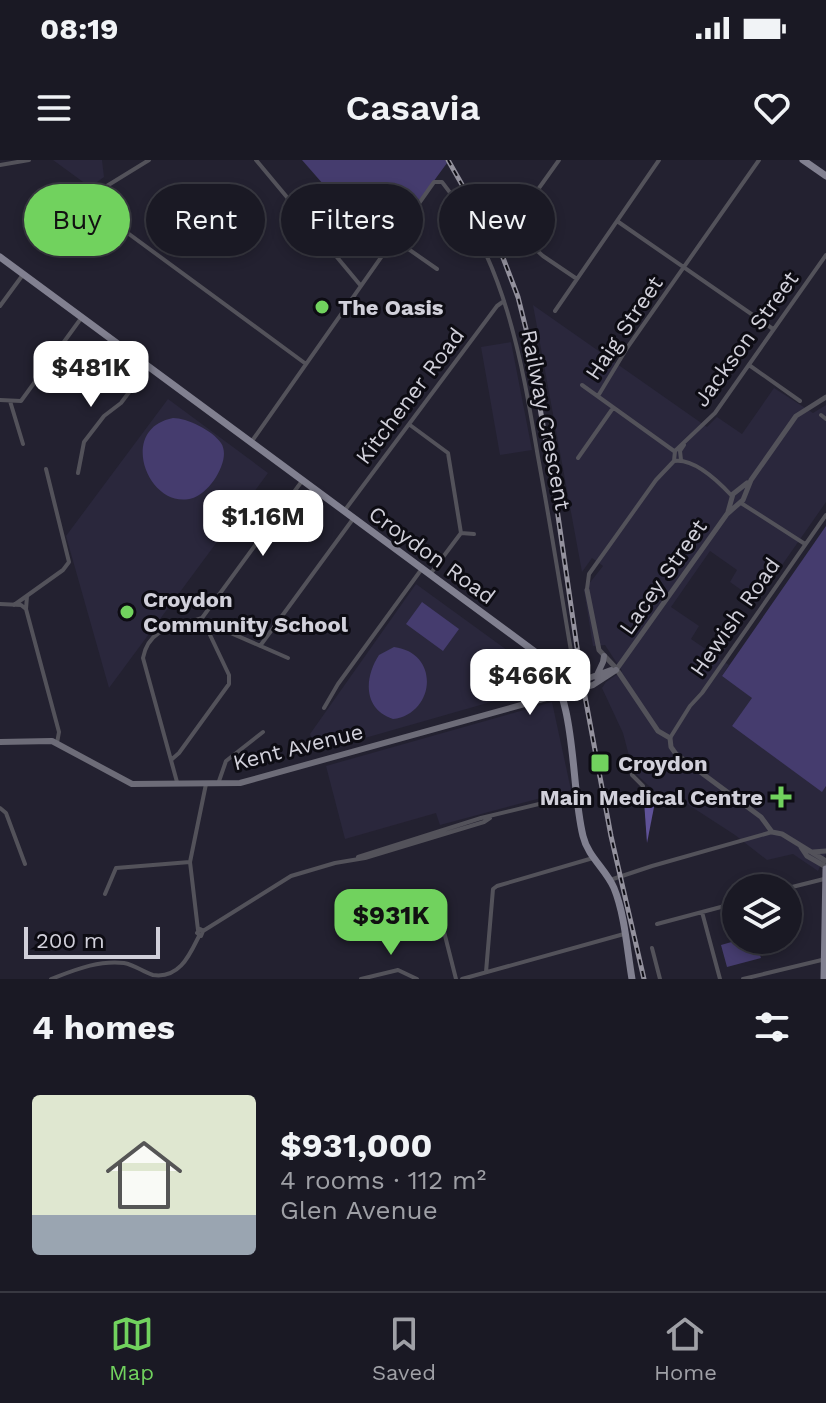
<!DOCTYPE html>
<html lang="en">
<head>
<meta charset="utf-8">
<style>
	body { margin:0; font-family:"Work Sans",sans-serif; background:#23222c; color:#f1f3f6; height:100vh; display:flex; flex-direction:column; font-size:30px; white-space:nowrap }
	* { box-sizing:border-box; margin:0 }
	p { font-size:26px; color:#9fa0a6 }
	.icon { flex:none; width:44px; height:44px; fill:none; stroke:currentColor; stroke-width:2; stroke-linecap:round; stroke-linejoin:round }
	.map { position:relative; height:819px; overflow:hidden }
	.side { display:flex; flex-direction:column; background:#1a1924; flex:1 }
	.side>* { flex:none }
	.top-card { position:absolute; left:24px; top:24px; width:778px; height:72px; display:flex; gap:16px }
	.tools { position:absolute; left:722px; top:714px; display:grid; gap:16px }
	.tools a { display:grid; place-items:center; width:80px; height:80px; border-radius:50%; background:#1a1924; box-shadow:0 4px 12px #0003,0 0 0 2px #383841; font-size:40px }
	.scale { position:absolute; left:24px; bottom:20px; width:136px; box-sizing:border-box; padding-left:8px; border:4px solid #d1d0da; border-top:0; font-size:22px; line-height:28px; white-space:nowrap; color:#d1d0da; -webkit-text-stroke:6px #0d0c13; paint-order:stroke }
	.price { position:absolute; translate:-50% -68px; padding:0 18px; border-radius:16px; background:#fff; color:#222; font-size:26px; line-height:52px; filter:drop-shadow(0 2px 4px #0008) }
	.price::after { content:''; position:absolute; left:50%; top:48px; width:24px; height:18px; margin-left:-12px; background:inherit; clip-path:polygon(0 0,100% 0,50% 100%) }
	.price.selected { background:#71d25e; color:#111 }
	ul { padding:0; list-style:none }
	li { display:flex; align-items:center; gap:24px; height:200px; padding:0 32px }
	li+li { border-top:2px solid #383841 }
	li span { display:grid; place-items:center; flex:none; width:224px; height:160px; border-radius:8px; color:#555 }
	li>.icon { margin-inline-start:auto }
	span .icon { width:96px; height:96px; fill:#fffc; stroke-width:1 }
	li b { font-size:34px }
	h2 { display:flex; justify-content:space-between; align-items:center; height:96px; padding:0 32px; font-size:34px }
	.tag { padding:0 28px; border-radius:36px; background:#1a1924; box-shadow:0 4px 12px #0003,0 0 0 2px #383841; font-size:28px; line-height:72px }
	.tag.selected { background:#71d25e; color:#111 }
	.status { display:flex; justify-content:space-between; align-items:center; height:56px; padding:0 40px; background:#1a1924; direction:ltr }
	.status svg { height:22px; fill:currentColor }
	header { display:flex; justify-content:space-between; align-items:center; height:104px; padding:0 32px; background:#1a1924; font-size:36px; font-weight:600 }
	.dock { display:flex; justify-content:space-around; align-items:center; height:112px; border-top:2px solid #383841; background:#1a1924; font-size:22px; color:#9fa0a6 }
	.dock a { display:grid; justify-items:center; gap:4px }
	.dock .selected { color:#71d25e }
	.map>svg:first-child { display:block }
	.built { fill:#2a273c }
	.green { fill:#453c6e }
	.water { fill:#5f5298 }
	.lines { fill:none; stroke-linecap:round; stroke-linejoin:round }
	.minor { stroke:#53525a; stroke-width:4 }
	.tertiary { stroke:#53525a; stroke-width:5 }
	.secondary { stroke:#6d6c78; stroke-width:6 }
	.primary { stroke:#818090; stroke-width:7 }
	.rail-casing { stroke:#93919d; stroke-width:5 }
	.rail { stroke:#0d0c13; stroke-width:2; stroke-dasharray:6; stroke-linecap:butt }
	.poi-dot { fill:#71d25e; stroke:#0d0c13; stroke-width:3 }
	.labels { text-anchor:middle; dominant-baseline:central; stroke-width:6; stroke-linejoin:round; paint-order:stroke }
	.poi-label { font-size:22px; font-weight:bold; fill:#d1d0da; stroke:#0d0c13; text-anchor:start }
	.street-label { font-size:22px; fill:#d1d0da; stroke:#0d0c13 }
</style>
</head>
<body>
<div class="status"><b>08:19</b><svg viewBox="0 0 49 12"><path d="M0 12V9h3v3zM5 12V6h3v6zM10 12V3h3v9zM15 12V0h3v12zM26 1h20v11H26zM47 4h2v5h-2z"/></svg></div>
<header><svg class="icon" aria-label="menu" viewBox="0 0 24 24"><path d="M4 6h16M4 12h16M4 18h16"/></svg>Casavia<svg class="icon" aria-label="heart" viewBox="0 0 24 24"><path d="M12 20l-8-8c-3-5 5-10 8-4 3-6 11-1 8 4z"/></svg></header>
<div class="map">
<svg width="826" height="819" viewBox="0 0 826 819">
	<rect width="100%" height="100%" fill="#232130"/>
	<path class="built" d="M53 0H102L104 17 90 27Z
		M533 145 707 267 717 257 742 274 774 228 813 253 826 245V342L757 441 730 422 737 410 710 391 671 447 699 466 691 479 729 505 722 516 753 538 732 566 822 631 826 626V693L818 711 793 694 767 700 735 675 681 640H664L633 611 623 573 602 528 606 522 622 511 605 485 593 486 584 430 603 406 592 398 582 412Z
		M511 182 532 290 500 295 481 187Z
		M168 239 268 313 109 528 66 376Z
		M416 424 547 519V526L316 592 310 574Z
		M552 542 571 630 440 665 436 653 345 679 326 606Z"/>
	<path class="green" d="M302 0H445L447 3 379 96 332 36 314 61 306 51 323 24Z
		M173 258C187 258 212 270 221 283 232 299 210 333 193 338 149 352 116 269 173 258Z
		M826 366V626L822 632 732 566 752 538 722 516Z
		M422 442 459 469 443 491 406 464Z
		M394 487C441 493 435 554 393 559 363 549 364 518 379 495Z
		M735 781 737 784 750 783 757 787 761 798 727 807 721 785Z"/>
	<path class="water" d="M651 637 655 642 647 683 644 641Z"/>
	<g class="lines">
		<path class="minor" d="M149 0 97 32 93 41 95 49 306 204
			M256 0 361 126
			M559 0 514 63V70L543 96 577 119
			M0 5 29 0
			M617 61 773 169
			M394 79 437 109
			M0 146 22 116
			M555 151 659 0
			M749 205 800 241
			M582 225 674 291
			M598 236 627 188 759 0
			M0 240 21 241 82 157
			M10 241 23 284
			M821 255 826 259
			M410 265 448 293 461 373 431 413
			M252 281 434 22H442C505 99 522 202 538 297 550 362 560 426 571 491L542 497
			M578 298 613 248
			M681 300 680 291 684 285
			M674 301 675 291 715 253 826 95
			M674 301C694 298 719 322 732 336
			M78 313 84 282 104 256 121 243 148 207
			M741 343 805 384
			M345 350 497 146 504 141
			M461 373 474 374
			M587 429 589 414 656 320 674 301
			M27 436 26 449 59 572 57 583
			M0 444 21 445 26 449
			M14 445 63 410 69 402 46 309
			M202 458 302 321
			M205 464H210L288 498
			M260 486 353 359
			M324 548 338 524 421 410
			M670 578 690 546 702 533 826 355
			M171 600 179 593 229 524V515L202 458
			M630 605 632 615 643 626
			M177 622 143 498C149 466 177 467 202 458
			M218 624 226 601 263 572
			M0 648 6 653 25 704
			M358 697 481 658 576 635
			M610 720 652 706 772 672
			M788 728 824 719
			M105 734 116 708 190 702
			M439 752 456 819
			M702 752 720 819
			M657 764 736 743
			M200 769 203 771 201 776 197 773Z
			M198 770 190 702 206 624
			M203 771 291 716 335 703 365 698 484 662 490 658
			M652 788 660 819
			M486 812 493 729 497 726 593 698
			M51 819C75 810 98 800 124 803 135 805 143 812 153 815 180 819 190 794 199 776
			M361 819 398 810 417 819
			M462 819 624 774
			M743 819 826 799"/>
		<path class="tertiary" d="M728 352 733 334 747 323
			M587 430 599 490 615 507 658 571 670 578 671 587 676 594 761 657 772 672 782 674 826 701
			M616 510 727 354 743 340 751 320 796 256 826 237
			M801 687 807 696 826 707
			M813 692 826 691"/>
		<path class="secondary" d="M596 517 603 502 604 496
			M560 532 567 526 611 510
			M0 582 52 581 132 624 240 623 593 525 616 510"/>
		<path class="primary" d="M803 0 826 16
			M0 97 542 497C578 540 570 623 583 676 588 697 606 709 614 728 625 755 627 790 632 819
			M547 500 574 524
			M824 819 826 709"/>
		<defs>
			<path id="rail" d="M448 0 502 95 518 137 528 177 556 342 581 515 611 676 644 819"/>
		</defs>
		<use href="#rail" class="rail-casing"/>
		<use href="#rail" class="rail"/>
	</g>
	<g class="poi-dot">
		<circle cx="322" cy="147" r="8"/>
		<circle cx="127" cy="452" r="8"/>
		<rect x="590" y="593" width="20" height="20" rx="4"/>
		<path d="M777 625h8v8h8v8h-8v8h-8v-8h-8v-8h8z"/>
	</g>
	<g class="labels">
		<g class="poi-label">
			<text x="338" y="147">The Oasis</text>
			<text x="143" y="439">Croydon<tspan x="143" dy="25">Community School</tspan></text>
			<text x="618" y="603">Croydon</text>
			<text x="763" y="637" text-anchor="end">Main Medical Centre</text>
		</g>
		<g class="street-label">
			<text transform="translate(624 168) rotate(-56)">Haig Street</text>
			<text transform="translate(746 179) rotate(-54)">Jackson Street</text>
			<text transform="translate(410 236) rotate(-53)">Kitchener Road</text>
			<text transform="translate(546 260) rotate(79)">Railway Crescent</text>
			<text transform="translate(432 395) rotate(36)">Croydon Road</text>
			<text transform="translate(663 417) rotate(-55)">Lacey Street</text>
			<text transform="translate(735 457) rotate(-55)">Hewish Road</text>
			<text transform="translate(298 587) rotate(-14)">Kent Avenue</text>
		</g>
	</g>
</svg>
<div class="tools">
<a><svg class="icon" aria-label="layers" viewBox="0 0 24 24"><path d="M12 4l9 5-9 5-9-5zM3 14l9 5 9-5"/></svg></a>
</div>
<div class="scale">200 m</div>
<b class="price" style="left:91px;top:249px">$481K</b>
<b class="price" style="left:263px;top:398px">$1.16M</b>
<b class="price" style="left:530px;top:557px">$466K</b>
<b class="price selected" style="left:391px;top:797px">$931K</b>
<div class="top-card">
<a class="tag selected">Buy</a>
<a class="tag">Rent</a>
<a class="tag">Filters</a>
<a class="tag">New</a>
</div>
</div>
<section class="side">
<h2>4 homes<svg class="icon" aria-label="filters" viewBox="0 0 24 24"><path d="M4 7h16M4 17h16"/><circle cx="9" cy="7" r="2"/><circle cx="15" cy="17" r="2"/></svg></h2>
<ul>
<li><span style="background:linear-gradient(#dfe7d0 75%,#9aa5b1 0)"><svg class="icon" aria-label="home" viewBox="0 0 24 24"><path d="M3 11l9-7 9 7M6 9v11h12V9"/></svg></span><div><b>$931,000</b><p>4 rooms · 112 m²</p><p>Glen Avenue</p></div></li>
</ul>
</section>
<nav class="dock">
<a class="selected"><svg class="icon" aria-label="map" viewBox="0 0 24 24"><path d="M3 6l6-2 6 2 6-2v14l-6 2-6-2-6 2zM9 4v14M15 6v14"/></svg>Map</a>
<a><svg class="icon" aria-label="saved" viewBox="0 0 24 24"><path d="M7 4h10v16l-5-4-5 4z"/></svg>Saved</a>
<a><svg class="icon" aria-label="home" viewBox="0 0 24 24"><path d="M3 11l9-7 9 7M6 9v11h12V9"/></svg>Home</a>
</nav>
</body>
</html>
